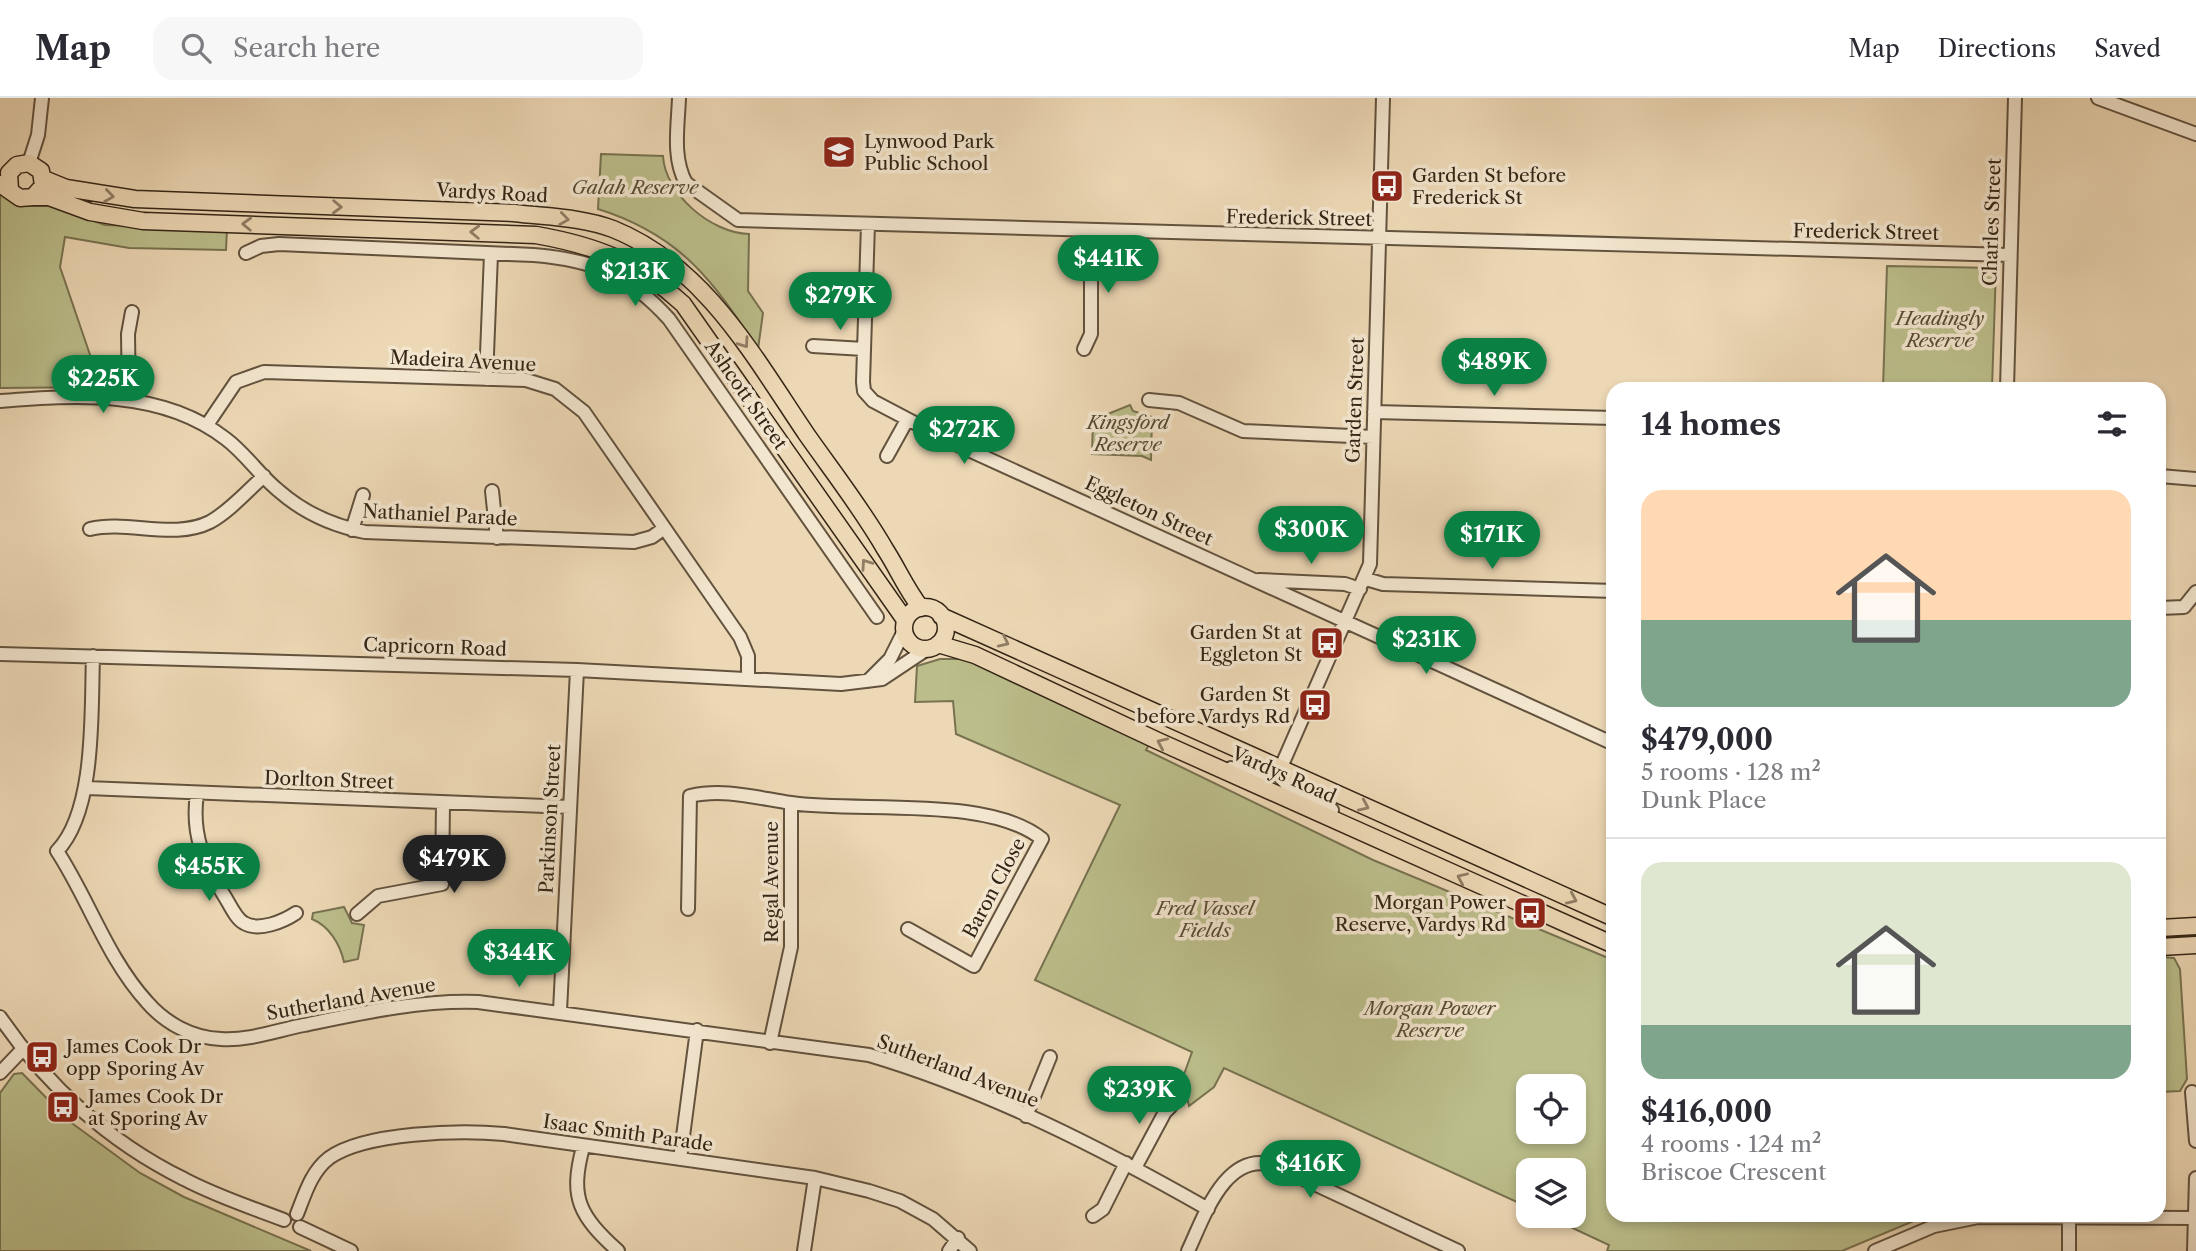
<!DOCTYPE html>
<html lang="en">
<head>
<meta charset="utf-8">
<style>
	body { margin:0; font-family:"Libre Caslon Text",serif; background:#f7f7f7; color:#2b2b33; height:100vh; display:flex; flex-direction:column; font-size:26px; white-space:nowrap }
	* { box-sizing:border-box; margin:0 }
	p { font-size:23px; color:#7c7c81 }
	.icon { flex:none; width:38px; height:38px; fill:none; stroke:currentColor; stroke-width:2; stroke-linecap:round; stroke-linejoin:round }
	.map { position:relative; flex:1; overflow:hidden }
	.details { position:absolute; left:1606px; top:284px; width:560px; height:840px; display:flex; flex-direction:column; background:#fff; border-radius:21px; box-shadow:0 4px 10px #0003 }
	.details>* { flex:none }
	.controls { position:absolute; left:1516px; top:976px; display:grid; gap:14px }
	.controls a { display:grid; place-items:center; width:70px; height:70px; border-radius:14px; background:#fff; box-shadow:0 4px 10px #0003; font-size:35px }
	.price { position:absolute; translate:-50% -60px; padding:0 16px; border-radius:24px; background:#0b8043; color:#fff; font-size:23px; line-height:46px; filter:drop-shadow(0 2px 4px #0008) }
	.price::after { content:''; position:absolute; left:50%; top:42px; width:21px; height:16px; margin-left:-10px; background:inherit; clip-path:polygon(0 0,100% 0,50% 100%) }
	.price.current { background:#222; color:#fff }
	ul { padding:0; list-style:none }
	li { display:grid; align-content:center; gap:14px; height:371px; padding:0 35px }
	li+li { border-top:2px solid #e1e1e2 }
	li span { display:grid; place-items:center; height:217px; border-radius:21px; color:#555 }
	li>.icon { margin-inline-start:auto }
	span .icon { width:126px; height:126px; fill:#fffc; stroke-width:1 }
	li b { font-size:30px }
	h2 { display:flex; justify-content:space-between; align-items:center; height:84px; padding:0 35px; font-size:30px }
	header { display:flex; align-items:center; gap:42px; box-sizing:border-box; height:98px; padding:0 35px; background:#fff; border-bottom:2px solid #e1e1e2 }
	header strong { font-size:33px }
	nav { display:flex; gap:38px; margin-inline-start:auto; font-size:24px }
	.search { width:490px; height:63px; background:#f7f7f7; display:flex; align-items:center; gap:18px; box-sizing:border-box; padding:0 24px; border-radius:21px; color:#7c7c81; font-size:26px }
	.map>svg:first-child { display:block }
	.green { fill:#bbbe8b; stroke:#787250; stroke-width:2; fill-rule:evenodd }
	.lines { fill:none; stroke-linecap:round; stroke-linejoin:round }
	.minor-casing { stroke:#62523e; stroke-width:16 }
	.major-casing { stroke:#342516; stroke-width:19 }
	.minor { stroke:#f3e6cf; stroke-width:12 }
	.major { stroke:#edd8b5; stroke-width:16 }
	.oneway { stroke:#907e66 }
	.labels { text-anchor:middle; dominant-baseline:central; stroke-width:7; stroke-linejoin:round; paint-order:stroke }
	.poi-label { font-size:19px; fill:#342516; stroke:#f3e6cf; text-anchor:start }
	.park-label { font-size:19px; font-style:italic; fill:#564b33; stroke:#f3e6cf }
	.street-label { font-size:19px; fill:#342516; stroke:#f3e6cf }
</style>
</head>
<body>
<header>
<strong>Map</strong>
<div class="search"><svg class="icon" aria-label="search" viewBox="0 0 24 24"><circle cx="10" cy="10" r="6"/><path d="M15 15l6 6"/></svg>Search here</div>
<nav><a>Map</a><a>Directions</a><a>Saved</a></nav>
</header>
<div class="map">
<svg width="2196" height="1153" viewBox="0 0 2196 1153">
	<rect width="100%" height="100%" fill="#edd8b5"/>
	<filter id="stains"><feTurbulence type="fractalNoise" baseFrequency=".00286" numOctaves="4"/><feColorMatrix values="0 0 0 0 .2 0 0 0 0 .09 0 0 0 0 .02 0 0 0 .5 -.17"/></filter>
	<radialGradient id="worn" r=".72"><stop offset=".6" stop-color="#630" stop-opacity="0"/><stop offset="1" stop-color="#630" stop-opacity=".3"/></radialGradient>
	<path class="green" d="M601 56 663 58C665 96 711 135 749 136L748 193 763 215 758 251C713 183 681 137 598 111Z
		M0 95 24 108H51L105 127 227 131 226 152 129 150 65 139 60 169 101 289 0 290Z
		M1887 168 1996 170 1992 290H1883Z
		M1130 307 1133 313 1152 319 1151 362 1142 358 1092 356 1093 322Z
		M940 561H965L1149 647 1146 652 1373 762 1613 862 1614 1116 1928 1117 1842 1153H1607L1609 1147 1547 1118H1573V1073H1528V1109L1224 970 1214 989 1189 1008 1187 999 1178 993 1192 954 1035 882 1120 707 956 636 953 603 915 604 917 568ZM1528 989H1573V1034H1528Z
		M344 809 352 825 364 827 358 861 344 864C340 846 329 828 312 821L313 815Z
		M2160 859 2174 860 2180 871 2187 981 2180 993 2160 994Z
		M22 975 69 1023 140 1075 184 1099 311 1153H0V995L14 976Z"/>
	<g class="lines">
		<defs>
			<path id="minor" d="M679 0C678 28 672 60 686 85L738 122 2010 157
				M2098 0 2196 36
				M29 65 38 37 42 0
				M868 126 863 284 864 293 873 303 949 343 1614 646
				M246 155 261 148 279 146 534 157C594 162 628 176 669 221L877 519
				M813 248 864 251
				M1084 251 1091 236V134
				M486 281 491 156
				M2007 290 2015 0
				M129 302 128 236 132 214
				M1149 302 1179 305 1243 333 1373 339
				M0 303C76 297 162 291 226 341 246 356 260 378 279 393 303 414 334 428 365 434L634 444 652 439 663 431
				M1374 314 1614 320
				M207 327 236 284 264 274 526 282 555 291 584 314 740 539 748 558V581
				M887 358 907 322
				M2160 378 2196 381
				M492 393 497 440
				M90 431C128 422 174 442 210 424 230 413 247 393 264 378
				M352 432 363 397
				M1366 481 1383 486 1614 493
				M1259 482 1345 486 1360 491
				M2160 510 2184 509 2196 494
				M0 556 577 572 841 586 882 581 927 551
				M93 558C91 612 96 713 57 753 89 802 107 860 147 904 165 925 192 940 221 941 248 943 278 932 304 927 362 915 419 902 478 904L869 957C987 992 1101 1050 1208 1111
				M868 583 890 561 904 533
				M1231 670 1269 678 1279 670
				M87 690 570 709
				M197 696C191 737 204 765 225 799 230 807 236 821 244 825 259 834 284 823 296 815
				M1332 712 1287 687 1278 676 1370 466 1383 0
				M688 811 690 698C724 690 757 700 791 705 859 715 988 697 1042 741L974 868 908 831
				M357 816 378 798 442 786 443 705
				M560 913 577 572
				M0 919C46 987 109 1044 184 1081 216 1098 250 1109 284 1122
				M770 945 791 849V705
				M0 975 23 951
				M2192 994 2196 1043
				M1026 1018 1050 959
				M583 1049C569 1101 580 1118 618 1153
				M680 1061 697 932
				M1135 1070 1165 1014 1171 1008
				M297 1116C305 1096 311 1074 329 1060 365 1034 461 1032 504 1036L815 1080 869 1093 900 1103 933 1121 970 1153
				M1093 1118 1103 1111 1126 1065
				M2069 1120V1153
				M300 1129 351 1153
				M804 1153 815 1080
				M949 1153 958 1140
				M1188 1153C1204 1119 1226 1050 1276 1068L1458 1153
				M1875 1153 1934 1128 1978 1119 2195 1120
				M2194 1153 2196 1080"/>
			<path id="major" d="M44 81 66 90 135 101 514 115C546 119 582 119 613 131 705 168 754 259 807 337 833 374 862 411 885 451 898 471 906 491 921 510
				M0 86 20 100 33 99 43 88 41 73 29 65 17 67 9 75 10 92
				M33 99H49L90 114 143 123 536 137C598 148 636 163 683 206L905 522
				M904 530a21 21 0 1 1 42 0a21 21 0 1 1-42 0Z
				M941 518 1614 820
				M938 546 975 557 1158 643 1614 847
				M2160 830 2196 828
				M2160 849 2196 847"/>
		</defs>
		<use href="#minor" class="minor-casing"/>
		<use href="#major" class="major-casing"/>
		<use href="#minor" class="minor"/>
		<use href="#major" class="major"/>
	</g>
	<defs><path id="oneway-chevron" d="M-2-3.5L2.5 0L-2 3.5" fill="none" stroke-width="1.6" stroke-linecap="round" stroke-linejoin="round" transform="scale(1.75)"/></defs>
	<g class="oneway">
		<use href="#oneway-chevron" transform="translate(109 98) rotate(8)"/>
		<use href="#oneway-chevron" transform="translate(337 109) rotate(2)"/>
		<use href="#oneway-chevron" transform="translate(564 121) rotate(8)"/>
		<use href="#oneway-chevron" transform="translate(247 126) rotate(-178)"/>
		<use href="#oneway-chevron" transform="translate(475 134) rotate(-178)"/>
		<use href="#oneway-chevron" transform="translate(744 245) rotate(55)"/>
		<use href="#oneway-chevron" transform="translate(866 466) rotate(-125)"/>
		<use href="#oneway-chevron" transform="translate(1004 544) rotate(25)"/>
		<use href="#oneway-chevron" transform="translate(1162 645) rotate(-156)"/>
		<use href="#oneway-chevron" transform="translate(1364 708) rotate(24)"/>
		<use href="#oneway-chevron" transform="translate(1462 780) rotate(-156)"/>
		<use href="#oneway-chevron" transform="translate(1572 801) rotate(24)"/>
	</g>
	<defs>
		<symbol id="school-square" viewBox="-11 -11 22 22"><rect x="-9" y="-9" width="18" height="18" rx="4" fill="#8f2418" stroke="#f3e6cf"/><path d="M0-5L7-2L0 1L-7-2ZM-4 1L0 2.5L4 1V4Q0 6-4 4Z" fill="#fff"/></symbol>
		<symbol id="bus-square" viewBox="-11 -11 22 22"><rect x="-9" y="-9" width="18" height="18" rx="4" fill="#8f2418" stroke="#f3e6cf"/><path d="M-5-6H5V4H4V6H2V4H-2V6H-4V4H-5ZM-3.5-4V0h7V-4ZM-3.5 1.2v1.5H-2V1.2ZM2 1.2v1.5H3.5V1.2Z" fill="#fff"/></symbol>
	</defs>
	<g fill-rule="evenodd">
		<use href="#school-square" x="820" y="35" width="38" height="38"/>
		<use href="#bus-square" x="1368" y="69" width="38" height="38"/>
		<use href="#bus-square" x="1308" y="526" width="38" height="38"/>
		<use href="#bus-square" x="1296" y="588" width="38" height="38"/>
		<use href="#bus-square" x="1511" y="796" width="38" height="38"/>
		<use href="#bus-square" x="23" y="940" width="38" height="38"/>
		<use href="#bus-square" x="44" y="990" width="38" height="38"/>
	</g>
	<g class="labels">
		<g class="poi-label">
			<text x="864" y="43">Lynwood Park<tspan x="864" dy="22">Public School</tspan></text>
			<text x="1412" y="77">Garden St before<tspan x="1412" dy="22">Frederick St</tspan></text>
			<text x="1302" y="534" text-anchor="end">Garden St at<tspan x="1302" dy="22">Eggleton St</tspan></text>
			<text x="1290" y="596" text-anchor="end">Garden St<tspan x="1290" dy="22">before Vardys Rd</tspan></text>
			<text x="1506" y="804" text-anchor="end">Morgan Power<tspan x="1506" dy="22">Reserve, Vardys Rd</tspan></text>
			<text x="66" y="948">James Cook Dr<tspan x="66" dy="22">opp Sporing Av</tspan></text>
			<text x="88" y="998">James Cook Dr<tspan x="88" dy="22">at Sporing Av</tspan></text>
		</g>
		<g class="park-label">
			<text x="635" y="89">Galah Reserve</text>
			<text x="1940" y="220">Headingly<tspan x="1940" dy="22">Reserve</tspan></text>
			<text x="1128" y="324">Kingsford<tspan x="1128" dy="22">Reserve</tspan></text>
			<text x="1205" y="810">Fred Vassel<tspan x="1205" dy="22">Fields</tspan></text>
			<text x="1430" y="910">Morgan Power<tspan x="1430" dy="22">Reserve</tspan></text>
		</g>
		<g class="street-label">
			<text transform="translate(492 95) rotate(3)">Vardys Road</text>
			<text transform="translate(1299 120) rotate(1)">Frederick Street</text>
			<text transform="translate(1992 124) rotate(-88)">Charles Street</text>
			<text transform="translate(1866 134) rotate(1)">Frederick Street</text>
			<text transform="translate(463 263) rotate(3)">Madeira Avenue</text>
			<text transform="translate(746 297) rotate(55)">Ashcott Street</text>
			<text transform="translate(1355 302) rotate(-88)">Garden Street</text>
			<text transform="translate(1149 413) rotate(25)">Eggleton Street</text>
			<text transform="translate(440 417) rotate(3)">Nathaniel Parade</text>
			<text transform="translate(435 549) rotate(2)">Capricorn Road</text>
			<text transform="translate(1284 677) rotate(24)">Vardys Road</text>
			<text transform="translate(329 682) rotate(2)">Dorlton Street</text>
			<text transform="translate(550 721) rotate(-87)">Parkinson Street</text>
			<text transform="translate(771 784) rotate(-90)">Regal Avenue</text>
			<text transform="translate(994 790) rotate(-62)">Baron Close</text>
			<text transform="translate(351 901) rotate(-10)">Sutherland Avenue</text>
			<text transform="translate(958 973) rotate(21)">Sutherland Avenue</text>
			<text transform="translate(628 1035) rotate(8)">Isaac Smith Parade</text>
		</g>
	</g>
	<rect width="100%" height="100%" filter="url(#stains)"/>
	<rect width="100%" height="100%" fill="url(#worn)"/>
</svg>
<div class="controls">
<a><svg class="icon" aria-label="locate" viewBox="0 0 24 24"><circle cx="12" cy="12" r="6"/><path d="M12 2v4M12 18v4M2 12h4M18 12h4"/></svg></a>
<a><svg class="icon" aria-label="layers" viewBox="0 0 24 24"><path d="M12 4l9 5-9 5-9-5zM3 14l9 5 9-5"/></svg></a>
</div>
<b class="price" style="left:1108px;top:197px">$441K</b>
<b class="price" style="left:635px;top:210px">$213K</b>
<b class="price" style="left:840px;top:234px">$279K</b>
<b class="price" style="left:1494px;top:300px">$489K</b>
<b class="price" style="left:103px;top:317px">$225K</b>
<b class="price" style="left:964px;top:368px">$272K</b>
<b class="price" style="left:1311px;top:468px">$300K</b>
<b class="price" style="left:1492px;top:473px">$171K</b>
<b class="price" style="left:1426px;top:578px">$231K</b>
<b class="price current" style="left:454px;top:797px">$479K</b>
<b class="price" style="left:209px;top:805px">$455K</b>
<b class="price" style="left:519px;top:891px">$344K</b>
<b class="price" style="left:1139px;top:1028px">$239K</b>
<b class="price" style="left:1310px;top:1102px">$416K</b>
<section class="details">
<h2>14 homes<svg class="icon" aria-label="filters" viewBox="0 0 24 24"><path d="M4 7h16M4 17h16"/><circle cx="9" cy="7" r="2"/><circle cx="15" cy="17" r="2"/></svg></h2>
<ul>
<li><span style="background:linear-gradient(#ffd9b3 60%,#7fa58c 0)"><svg class="icon" aria-label="home" viewBox="0 0 24 24"><path d="M3 11l9-7 9 7M6 9v11h12V9"/></svg></span><div><b>$479,000</b><p>5 rooms · 128 m²</p><p>Dunk Place</p></div></li>
<li><span style="background:linear-gradient(#dfe7d0 75%,#7fa58c 0)"><svg class="icon" aria-label="home" viewBox="0 0 24 24"><path d="M3 11l9-7 9 7M6 9v11h12V9"/></svg></span><div><b>$416,000</b><p>4 rooms · 124 m²</p><p>Briscoe Crescent</p></div></li>
</ul>
</section>
</div>
</body>
</html>
